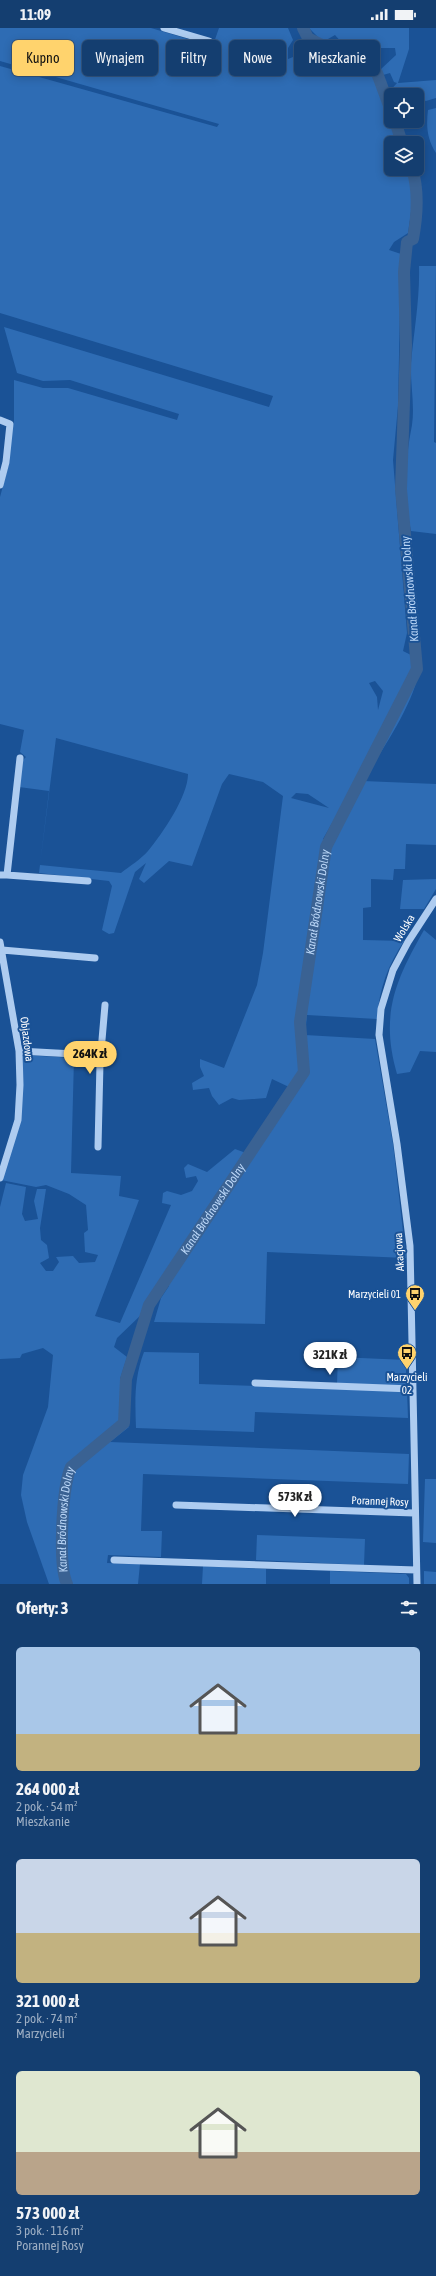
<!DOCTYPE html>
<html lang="pl">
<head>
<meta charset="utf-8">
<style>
	body { margin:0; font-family:"Asap Condensed",sans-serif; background:#1d4575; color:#f1f3f6; height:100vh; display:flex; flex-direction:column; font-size:15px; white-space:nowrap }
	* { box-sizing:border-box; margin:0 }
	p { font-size:13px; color:#9daec3 }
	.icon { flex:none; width:22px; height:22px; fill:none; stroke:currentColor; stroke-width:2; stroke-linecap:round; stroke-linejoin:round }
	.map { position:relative; height:1556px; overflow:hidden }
	.panel { display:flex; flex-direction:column; background:#143e70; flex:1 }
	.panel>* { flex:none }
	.hud { position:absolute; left:12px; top:12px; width:412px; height:36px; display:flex; gap:8px }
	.fabs { position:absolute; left:384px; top:60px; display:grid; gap:8px }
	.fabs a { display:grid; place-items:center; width:40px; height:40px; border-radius:6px; background:#143e70; box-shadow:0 2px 10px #0003,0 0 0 1px #335783; font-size:20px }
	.price { position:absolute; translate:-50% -34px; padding:0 9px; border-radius:14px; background:#fff; color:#222; font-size:13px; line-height:26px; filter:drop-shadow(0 1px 2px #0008) }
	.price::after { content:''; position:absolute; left:50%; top:24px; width:12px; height:9px; margin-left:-6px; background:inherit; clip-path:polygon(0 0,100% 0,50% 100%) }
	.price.current { background:#ffd36d; color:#111 }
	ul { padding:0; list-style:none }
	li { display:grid; align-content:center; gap:8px; height:212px; padding:0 16px }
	li span { display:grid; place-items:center; height:124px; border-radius:6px; color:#555 }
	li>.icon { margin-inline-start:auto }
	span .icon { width:72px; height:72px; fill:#fffc; stroke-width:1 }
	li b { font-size:17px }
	h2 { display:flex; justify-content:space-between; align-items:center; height:48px; padding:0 16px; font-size:17px }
	.pill { padding:0 14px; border-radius:6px; background:#143e70; box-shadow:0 2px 10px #0003,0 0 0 1px #335783; font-size:14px; line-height:36px }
	.pill.current { background:#ffd36d; color:#111 }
	.status { display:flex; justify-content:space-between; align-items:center; height:28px; padding:0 20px; background:#143e70; direction:ltr }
	.status svg { height:11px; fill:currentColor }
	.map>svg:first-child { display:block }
	.green { fill:#2e6cb4; fill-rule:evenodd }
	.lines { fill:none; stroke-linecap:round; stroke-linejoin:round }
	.river { stroke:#3a6293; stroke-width:12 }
	.minor { stroke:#aeccf0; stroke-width:7 }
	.labels { text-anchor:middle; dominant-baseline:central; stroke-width:4; stroke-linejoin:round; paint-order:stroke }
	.street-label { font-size:11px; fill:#fff; stroke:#1a5296 }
	.poi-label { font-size:11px; fill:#fff; stroke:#1a5296; text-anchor:end }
	.water-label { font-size:12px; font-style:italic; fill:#bad6f7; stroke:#1a5296 }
</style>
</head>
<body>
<div class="status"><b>11:09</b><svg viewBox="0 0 49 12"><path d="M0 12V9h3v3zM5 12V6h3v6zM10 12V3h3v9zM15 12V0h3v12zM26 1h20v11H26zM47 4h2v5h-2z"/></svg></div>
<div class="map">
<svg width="436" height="1556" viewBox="0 0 436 1556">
	<rect width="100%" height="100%" fill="#1a5296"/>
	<path class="green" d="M0 0H151L208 17 212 20 219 0H288L293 12 288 20V31L298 27 310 38H320L319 20 374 48 399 115H391V141H408C416 162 411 183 408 205L394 214 389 222 401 226 398 378 393 432 407 605 403 623 421 632C417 673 384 718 363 753L436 756V817L406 816 405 841H394L393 852 371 851V879L363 880V912L404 913C388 937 379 961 377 991L307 987 305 1007 375 1011 393 1116 406 1230 267 1224 265 1296 154 1294 161 1270 169 1258 160 1255 142 1286 117 1310 114 1319 127 1329 120 1351V1395L129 1399 110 1414 409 1426 408 1456 143 1446 141 1503H162L161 1529 108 1527 107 1535 140 1536 138 1556H49L27 1494 21 1467 23 1447 48 1379 53 1327 43 1320 22 1326 20 1330 0 1331V1179L6 1155 26 1159 22 1186 25 1193 38 1191 34 1173 37 1161H46L40 1200 41 1212 47 1217 49 1230 40 1235 46 1243H53L59 1234 56 1229 73 1228 79 1235 95 1234 98 1227 85 1224 84 1205 88 1202 86 1177 69 1166 46 1157 36 1159 1 1152 22 1061 23 1027 74 1030 71 1145 121 1148 119 1168 139 1172 95 1288 120 1295 171 1177 162 1175 163 1165 167 1163 181 1167 192 1163 198 1153 196 1148 186 1150 184 1140 188 1136 207 1144 235 1121 246 1125 289 1059 272 1051 266 1070 239 1072 232 1070 219 1077 212 1068 209 1060 193 1062 192 1055 204 1048 200 1039V1031L224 1040 257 957 263 925 283 768 263 754 229 746 222 756 192 838 169 833 144 855 139 851 146 835 135 844 114 905 109 906 102 902 112 858 109 853 39 845 49 763 19 759 22 733 26 729 20 724 24 702 0 696V469L10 432 7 430 14 393V352L43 360H68L177 392 179 386 70 352 43 353 17 345 4 299 269 379 273 368 0 285V38L217 99 219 96 0 33ZM375 653 383 663 378 682 377 669 369 655ZM56 710 188 746C188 768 163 805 148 823 141 831 130 838 121 845L40 837ZM356 753 363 754 332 814 323 811ZM296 765 308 766 329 780 291 770Z
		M309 0H409V21L398 55 436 52V70L426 73 417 70V67H391V71L388 65 397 55 394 54 390 45 383 47 380 42 396 27 395 20H381L376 22 381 34 377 37 347 24 342 15 335 7 328 11H320Z
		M436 80V125C427 111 426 98 428 82Z
		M400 93H414V95L407 97 403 102Z
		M419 238H436L434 414 436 415V506L411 503C403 468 405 431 412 397 415 377 410 355 411 335 414 303 420 270 419 238Z
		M436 851V861L424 881H400L403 852Z
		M424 902 436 912V1024L420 1023 410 1044 397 1046C380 987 395 953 424 902Z
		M144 1324 199 1325V1356L407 1363 408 1390 255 1384 254 1404 136 1400C135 1373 134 1350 144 1324Z
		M338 1329 406 1332V1359L337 1356Z
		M425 1451H436V1515L423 1514Z
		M257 1507 365 1511 364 1537 256 1532Z
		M203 1538 266 1541V1556H202Z
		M330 1543 406 1546 409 1550V1556H330Z
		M424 1543 436 1544V1556H424Z"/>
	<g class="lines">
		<g class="river">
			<path d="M303 0 308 10 377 45 391 83"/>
			<path d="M395 93 402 115"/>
			<path id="s1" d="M67 1556C58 1537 62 1459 71 1439L124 1395 126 1351 149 1277 304 1044 300 994 326 819 417 641 401 461 406 317 404 244 407 214 413 211C417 189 419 162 412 141"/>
		</g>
		<path class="minor" d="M164 0 209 13
			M0 392 10 396 6 434 0 457
			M0 847H7L20 730
			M7 847 88 853
			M0 914 19 1023 20 1057 18 1092 0 1150
			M2 922 95 930
			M19 1023 74 1026 100 1035
			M98 1119 100 1035 105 977
			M255 1355 412 1361
			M176 1477 414 1485
			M114 1532 416 1542
			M417 1556 410 1218 397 1116 379 1007 381 981 393 942 408 914 436 871"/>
	</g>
	<defs>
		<symbol id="bus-pin" viewBox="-11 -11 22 30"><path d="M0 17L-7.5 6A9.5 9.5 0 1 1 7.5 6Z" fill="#ffd36d" stroke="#1a5296"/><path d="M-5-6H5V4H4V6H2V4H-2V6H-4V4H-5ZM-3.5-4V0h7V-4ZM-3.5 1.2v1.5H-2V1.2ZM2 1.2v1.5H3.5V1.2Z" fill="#111"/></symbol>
	</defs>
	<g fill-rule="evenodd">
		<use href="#bus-pin" x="404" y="1255" width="22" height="30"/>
		<use href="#bus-pin" x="396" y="1314" width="22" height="30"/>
	</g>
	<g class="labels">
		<g class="street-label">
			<text transform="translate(404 900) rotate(-59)">Wolska</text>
			<text transform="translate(27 1011) rotate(83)">Objazdowa</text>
			<text transform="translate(399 1224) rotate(-93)">Akacjowa</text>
			<text transform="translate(380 1473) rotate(2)">Porannej Rosy</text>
		</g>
		<g class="poi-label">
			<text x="401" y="1266">Marzycieli 01</text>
			<text x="407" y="1349" text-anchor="middle">Marzycieli<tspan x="407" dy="13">02</tspan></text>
		</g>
		<g class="water-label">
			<text transform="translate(410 561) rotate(-95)">Kanał Bródnowski Dolny</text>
			<text stroke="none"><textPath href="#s1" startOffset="760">Kanał Bródnowski Dolny</textPath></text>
			<text stroke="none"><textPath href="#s1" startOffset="424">Kanał Bródnowski Dolny</textPath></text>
			<text stroke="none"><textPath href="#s1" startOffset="65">Kanał Bródnowski Dolny</textPath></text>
		</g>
	</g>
</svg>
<div class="fabs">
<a><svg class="icon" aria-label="locate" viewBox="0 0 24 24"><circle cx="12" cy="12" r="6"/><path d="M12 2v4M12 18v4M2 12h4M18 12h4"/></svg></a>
<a><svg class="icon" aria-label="layers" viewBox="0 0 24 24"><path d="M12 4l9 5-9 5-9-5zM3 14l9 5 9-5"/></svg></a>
</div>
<b class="price current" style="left:90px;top:1047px">264K zł</b>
<b class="price" style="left:330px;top:1348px">321K zł</b>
<b class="price" style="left:295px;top:1490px">573K zł</b>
<div class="hud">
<a class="pill current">Kupno</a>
<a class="pill">Wynajem</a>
<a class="pill">Filtry</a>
<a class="pill">Nowe</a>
<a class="pill">Mieszkanie</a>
</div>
</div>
<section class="panel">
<h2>Oferty: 3<svg class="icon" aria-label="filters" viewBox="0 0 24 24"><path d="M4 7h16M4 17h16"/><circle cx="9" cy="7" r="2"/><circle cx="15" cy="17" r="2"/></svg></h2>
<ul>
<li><span style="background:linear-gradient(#a9c7e8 70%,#c2b280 0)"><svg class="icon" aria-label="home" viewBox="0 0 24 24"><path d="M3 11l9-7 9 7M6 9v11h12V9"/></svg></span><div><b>264 000 zł</b><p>2 pok. · 54 m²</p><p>Mieszkanie</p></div></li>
<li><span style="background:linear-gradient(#c9d6e8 60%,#c2b280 0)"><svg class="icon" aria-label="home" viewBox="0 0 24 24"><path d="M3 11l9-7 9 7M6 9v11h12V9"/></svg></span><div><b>321 000 zł</b><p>2 pok. · 74 m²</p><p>Marzycieli</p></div></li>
<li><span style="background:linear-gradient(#dfe7d0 65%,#b9a48a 0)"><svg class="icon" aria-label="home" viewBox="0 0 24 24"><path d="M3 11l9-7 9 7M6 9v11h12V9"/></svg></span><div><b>573 000 zł</b><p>3 pok. · 116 m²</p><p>Porannej Rosy</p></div></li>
</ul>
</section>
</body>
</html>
